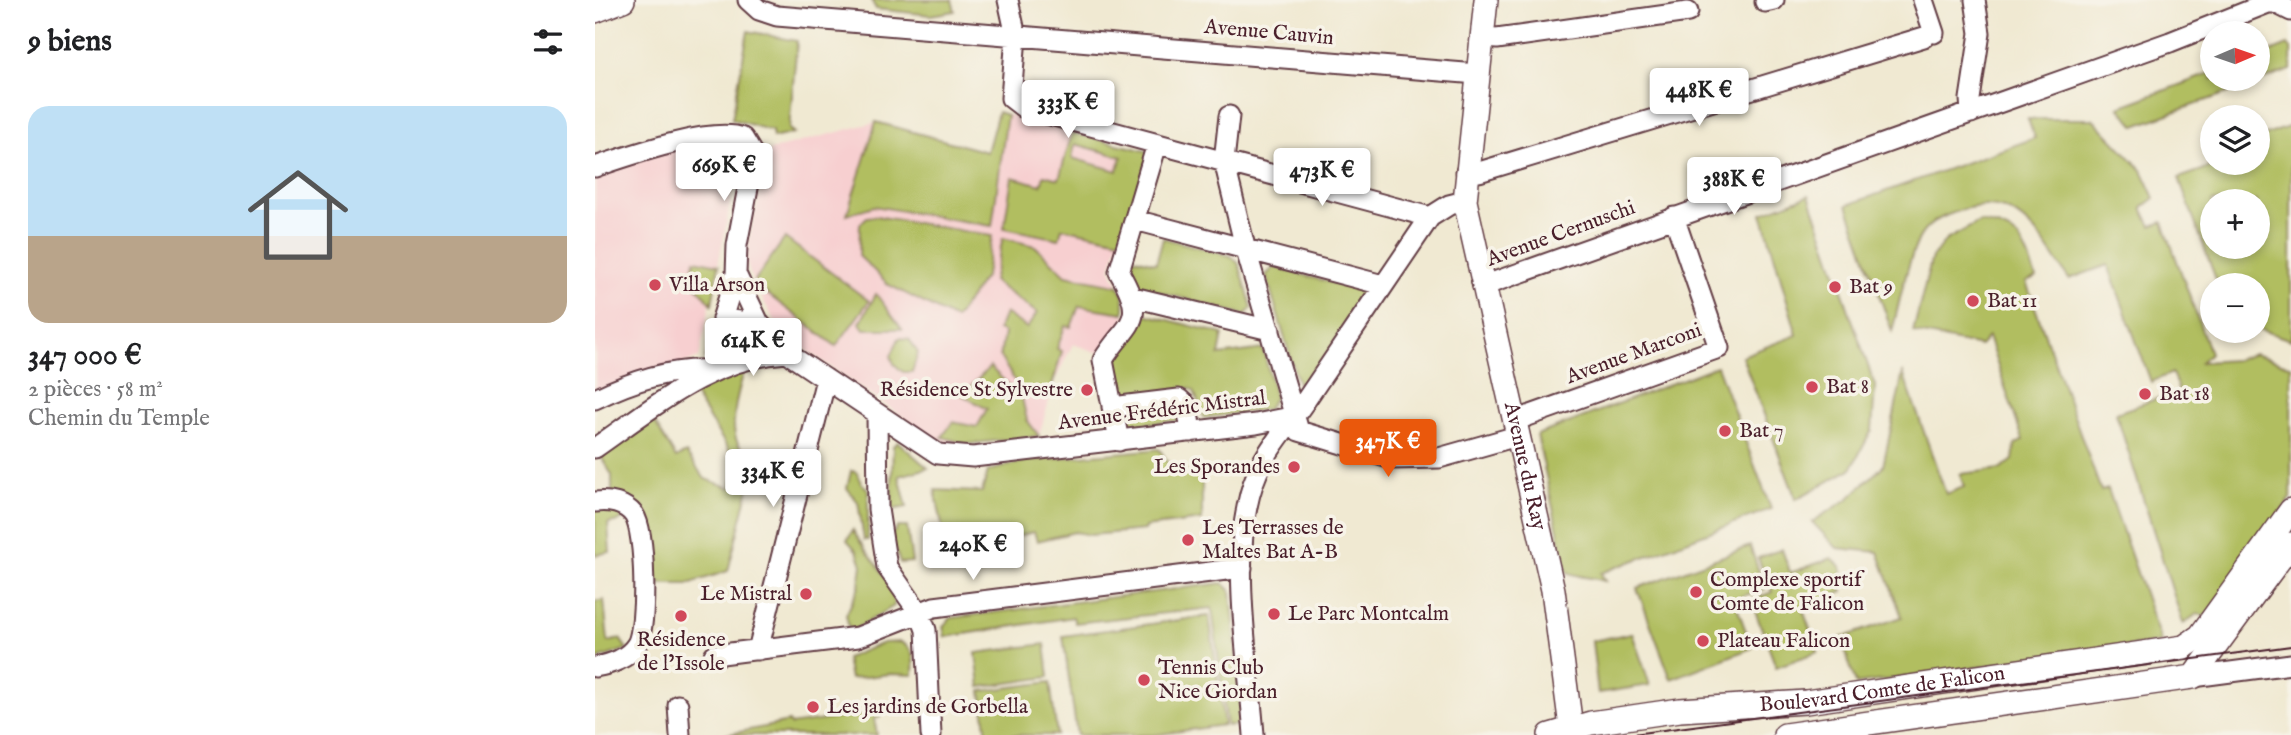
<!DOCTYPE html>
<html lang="fr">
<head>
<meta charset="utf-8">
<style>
	body { margin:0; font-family:"IM FELL English",serif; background:#f6f6f6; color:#202124; height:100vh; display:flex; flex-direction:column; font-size:26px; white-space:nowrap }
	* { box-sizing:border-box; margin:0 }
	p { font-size:23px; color:#757577 }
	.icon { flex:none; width:38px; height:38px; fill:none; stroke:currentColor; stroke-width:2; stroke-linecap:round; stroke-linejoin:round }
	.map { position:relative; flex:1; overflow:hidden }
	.details { display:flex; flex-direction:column; background:#fff; width:595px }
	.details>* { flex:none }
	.needle { width:46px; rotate:88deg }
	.buttons { position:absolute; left:1605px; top:21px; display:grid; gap:14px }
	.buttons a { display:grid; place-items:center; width:70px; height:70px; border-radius:50%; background:#fff; box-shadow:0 4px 10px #0003; font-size:35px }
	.price { position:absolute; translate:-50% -60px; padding:0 16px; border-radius:7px; background:#fff; color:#222; font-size:23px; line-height:46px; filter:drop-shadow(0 2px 4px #0008) }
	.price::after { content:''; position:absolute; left:50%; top:42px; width:21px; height:16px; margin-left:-10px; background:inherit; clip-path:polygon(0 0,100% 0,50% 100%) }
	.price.selected { background:#ea580c; color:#fff }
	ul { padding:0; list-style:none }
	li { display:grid; align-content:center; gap:14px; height:371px; padding:0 28px }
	li span { display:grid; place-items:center; height:217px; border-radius:21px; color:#555 }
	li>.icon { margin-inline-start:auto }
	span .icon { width:126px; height:126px; fill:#fffc; stroke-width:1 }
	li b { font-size:30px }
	h2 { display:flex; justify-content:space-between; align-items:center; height:84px; padding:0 28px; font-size:30px }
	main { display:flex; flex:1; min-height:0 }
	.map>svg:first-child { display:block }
	.built { fill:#f7cfd0 }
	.green { fill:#b1be60; stroke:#7e6e46; stroke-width:2; fill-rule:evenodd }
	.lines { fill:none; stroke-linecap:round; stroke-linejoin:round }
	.minor-casing { stroke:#633d44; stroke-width:23 }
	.major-casing { stroke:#633d44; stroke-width:26 }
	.minor { stroke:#fff; stroke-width:19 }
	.major { stroke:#fff; stroke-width:23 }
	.tram { stroke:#4a1f2b; stroke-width:2 }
	.poi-dot { fill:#d1495b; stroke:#f7f3e8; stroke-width:2.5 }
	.labels { text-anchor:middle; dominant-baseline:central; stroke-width:7; stroke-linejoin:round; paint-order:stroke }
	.street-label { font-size:21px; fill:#4a1f2b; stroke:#f7f3e8 }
	.poi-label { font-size:21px; fill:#4a1f2b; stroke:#f7f3e8; text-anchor:start }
</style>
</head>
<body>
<main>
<section class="details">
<h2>9 biens<svg class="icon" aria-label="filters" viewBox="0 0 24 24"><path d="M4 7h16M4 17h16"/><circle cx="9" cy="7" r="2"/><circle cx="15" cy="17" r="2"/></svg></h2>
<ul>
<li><span style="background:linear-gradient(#bfe0f5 60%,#b9a48a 0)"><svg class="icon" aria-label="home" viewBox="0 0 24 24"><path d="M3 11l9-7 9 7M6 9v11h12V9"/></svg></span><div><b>347 000 €</b><p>2 pièces · 58 m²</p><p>Chemin du Temple</p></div></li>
</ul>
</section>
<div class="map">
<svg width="1696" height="735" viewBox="0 0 1696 735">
	<rect width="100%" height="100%" fill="#f7f3e8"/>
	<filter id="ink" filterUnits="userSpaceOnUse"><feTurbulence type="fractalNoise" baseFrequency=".0143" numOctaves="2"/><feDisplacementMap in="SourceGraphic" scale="14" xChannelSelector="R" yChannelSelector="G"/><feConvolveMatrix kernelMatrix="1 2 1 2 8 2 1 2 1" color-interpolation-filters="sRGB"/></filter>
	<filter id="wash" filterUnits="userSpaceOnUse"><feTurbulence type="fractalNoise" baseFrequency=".00686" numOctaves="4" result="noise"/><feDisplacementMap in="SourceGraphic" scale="28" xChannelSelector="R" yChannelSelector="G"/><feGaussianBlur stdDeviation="1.57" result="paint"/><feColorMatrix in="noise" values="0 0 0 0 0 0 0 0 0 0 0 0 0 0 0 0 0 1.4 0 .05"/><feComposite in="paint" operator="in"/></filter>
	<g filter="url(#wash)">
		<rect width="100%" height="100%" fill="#f0e9d2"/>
		<path class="built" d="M403 112 555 152 515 268 529 296 530 318 504 353 478 344 460 380 444 436 353 444 330 432 204 345 179 319 158 283 152 263 154 240 175 150 281 122 392 152Z
			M139 146 145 156 104 358 0 393V175L82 148 112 150Z"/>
		<path class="green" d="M276 0H357L360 11 336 15 281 9Z
			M153 31 202 41 194 129 199 133 178 138 177 131 137 119Z
			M1693 45 1696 49V70L1540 126 1524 107 1617 73V79H1662L1663 57Z
			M403 112 412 115 397 226 279 206 252 214 281 122 392 152Z
			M1433 119H1498L1547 170 1560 198 1547 208 1556 226 1568 222 1615 353 1606 362 1641 360 1659 354 1696 366V498L1611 616 1602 614 1588 624 1521 413 1584 391 1577 373 1556 382 1513 265 1474 279C1443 234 1420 188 1358 213 1343 218 1328 227 1322 243 1310 269 1305 302 1297 331L1252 205 1440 138Z
			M1696 126V340L1663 329 1662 285H1623L1584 178 1627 163H1662L1663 138ZM1617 201H1662V247H1617Z
			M477 133 555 152 525 240 467 228 464 239 409 228 417 177 446 185 449 175 464 179ZM480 144 527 157 522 171 477 158Z
			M1214 195 1280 386 1277 430 1256 469 1201 499 1147 356 1202 335 1167 213Z
			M281 216 397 236 391 275 360 319 294 285 264 256 265 224 272 217Z
			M1384 222C1425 228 1428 241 1441 278L1431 282 1506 491 1513 489 1566 642 1261 684 1246 638 1307 617 1283 552 1242 548 1217 522 1253 499 1288 466 1308 373 1351 494 1369 487 1365 474 1406 469 1418 460 1420 445 1428 440 1393 337 1385 346 1318 332 1337 257 1351 240Z
			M190 238 274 301 241 346 158 283Z
			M408 238 440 246 471 275 524 286 529 296V313L484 306 476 327 470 326 462 349 467 351 454 397 427 392 405 357 409 333 403 330 410 313 432 328 442 313 398 281Z
			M568 238 636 256 644 264 657 308 650 315 539 285 529 265 532 256 561 263Z
			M100 260 124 265 117 304 96 280Z
			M679 267 767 291 771 301 714 385 703 383 671 275Z
			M281 294 307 329H269L265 323Z
			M546 313 628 334 624 355 668 349 680 396 673 409 609 418 599 391 594 388 524 396 519 360Z
			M148 329 157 333 155 342 111 358 115 337 135 336 139 330Z
			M304 338 314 339 323 353 317 372H308L299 364 296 356Z
			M1122 366 1176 509 1006 573 1010 581C996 577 986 578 972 572L942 435Z
			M395 367 427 398 432 420 444 436 372 444 347 437 358 422 382 427 392 409 367 395Z
			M150 369C144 388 136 415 140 435 142 447 153 454 161 460L133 571 93 584H50V522L17 496V475L4 453 56 416 81 458 91 453 110 479 136 488 141 469 139 458 95 388Z
			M584 405 587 420 531 426 529 413Z
			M303 442 333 468 304 476 312 507 296 510 298 446Z
			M564 449 581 473H607V520L550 527 549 530 496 535 480 532 442 541 439 532 401 542 398 534 351 545 340 490 387 492 393 471 431 461Z
			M256 471 262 472 266 483 273 489V540H269L263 502 252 488Z
			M12 505 28 517 25 521 13 523 15 552 0 555V506Z
			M303 527H312L317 562 305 563 296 535Z
			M258 530C270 556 300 576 299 606L255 632 251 615 264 587 267 565 262 551 252 540Z
			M1155 546 1170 589 1147 596 1141 604 1157 648 1076 679 1042 588Z
			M1187 549 1195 573 1237 558 1246 567 1249 583 1245 585 1248 592 1207 607 1223 652 1181 667 1156 600 1177 592 1163 558Z
			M628 583 636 591 648 724 632 726 617 608 480 623 478 617 350 637 348 626 356 618Z
			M9 600 13 642 25 639 32 649 0 660V602Z
			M614 616 629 725 559 735H482L468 636Z
			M1037 633 1055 685 1003 693 997 641Z
			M305 642C320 649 319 660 318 675L295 674 255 679 251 658 288 643Z
			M450 644 454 677 385 687 381 653Z
			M455 682 462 735H392L386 691Z
			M285 712V717L279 718 282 735H129L194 722 195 725Z"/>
	</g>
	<g filter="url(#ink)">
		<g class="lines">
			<defs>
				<path id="minor" d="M153 0 164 10 182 16 882 74
					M413 0 421 36 416 98 429 108 835 217
					M1328 0 1339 33
					M1170 2 1179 0
					M886 38 902 39 1093 12
					M1376 113 1375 99 1385 33 1380 0
					M634 116 629 161 650 247 704 431 797 459 844 458 922 436
					M0 167C33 156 117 126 148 138L157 153 156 172 142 245 141 274 164 323 192 353 343 454 378 457 661 424 701 416
					M871 172H884L1329 37
					M540 220 788 285
					M141 274 127 319 164 323
					M888 286 1575 42 1673 3H1680L1696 11
					M538 297 675 330
					M0 399C35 382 75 368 114 370
					M517 407 584 399 592 406 596 432
					M282 415 283 509 292 567 325 614 331 630 336 735
					M919 421 1124 348 1079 217
					M524 441 508 360C532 321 554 323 524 272L562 144
					M0 448C59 407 117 357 192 353
					M0 502C14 500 30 503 39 515 51 533 52 626 42 644 33 659 16 664 0 667
					M163 650 231 379
					M119 655 263 637 339 607 647 568
					M1598 677 1696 664
					M83 705 85 735
					M659 735C654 666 638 574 652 507 662 455 686 438 713 397 753 337 795 277 835 217L854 205 870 201"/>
				<g id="major">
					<path id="s1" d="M891 0 870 201 958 590 977 735"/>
					<path d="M0 11 28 0"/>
					<path id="s2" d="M955 735 996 723 1085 710 1211 702 1589 647 1605 636 1696 510"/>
					<path d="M1190 735 1598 677 1696 544"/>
				</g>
			</defs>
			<use href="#minor" class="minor-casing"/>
			<use href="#major" class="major-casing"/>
			<use href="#minor" class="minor"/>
			<use href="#major" class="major"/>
			<path class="tram" d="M1031 735 1696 646"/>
		</g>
	</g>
	<g class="poi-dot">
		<circle cx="60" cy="285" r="7"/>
		<circle cx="1240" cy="287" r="7"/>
		<circle cx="1378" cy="301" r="7"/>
		<circle cx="1217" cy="387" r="7"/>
		<circle cx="492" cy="390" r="7"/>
		<circle cx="1550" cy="394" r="7"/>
		<circle cx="1130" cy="431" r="7"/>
		<circle cx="699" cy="467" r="7"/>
		<circle cx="593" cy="540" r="7"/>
		<circle cx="1101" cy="592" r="7"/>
		<circle cx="211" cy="594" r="7"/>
		<circle cx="679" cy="614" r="7"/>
		<circle cx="86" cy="616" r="7"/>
		<circle cx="1108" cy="641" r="7"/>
		<circle cx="549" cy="680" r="7"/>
		<circle cx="218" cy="707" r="7"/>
	</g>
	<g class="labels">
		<g class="street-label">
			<text transform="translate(674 33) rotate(5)">Avenue Cauvin</text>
			<text transform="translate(966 234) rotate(-20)">Avenue Cernuschi</text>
			<text transform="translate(1039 354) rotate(-20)">Avenue Marconi</text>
			<text transform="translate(567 411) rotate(-7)">Avenue Frédéric Mistral</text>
			<text stroke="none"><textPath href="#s1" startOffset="474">Avenue du Ray</textPath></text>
			<text stroke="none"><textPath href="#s2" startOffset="336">Boulevard Comte de Falicon</textPath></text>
		</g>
		<g class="poi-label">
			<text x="74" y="285">Villa Arson</text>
			<text x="1254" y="287">Bat 9</text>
			<text x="1392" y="301">Bat 11</text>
			<text x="1231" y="387">Bat 8</text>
			<text x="478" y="390" text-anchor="end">Résidence St Sylvestre</text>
			<text x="1564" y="394">Bat 18</text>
			<text x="1144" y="431">Bat 7</text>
			<text x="685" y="467" text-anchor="end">Les Sporandes</text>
			<text x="607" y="528">Les Terrasses de<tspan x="607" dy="24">Maltes Bat A-B</tspan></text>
			<text x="1115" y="580">Complexe sportif<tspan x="1115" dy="24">Comte de Falicon</tspan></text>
			<text x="197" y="594" text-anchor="end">Le Mistral</text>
			<text x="693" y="614">Le Parc Montcalm</text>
			<text x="86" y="640" text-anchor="middle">Résidence<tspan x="86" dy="24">de l’Issole</tspan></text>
			<text x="1122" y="641">Plateau Falicon</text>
			<text x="563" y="668">Tennis Club<tspan x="563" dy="24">Nice Giordan</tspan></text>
			<text x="232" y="707">Les jardins de Gorbella</text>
		</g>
	</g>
</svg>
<div class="buttons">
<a><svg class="needle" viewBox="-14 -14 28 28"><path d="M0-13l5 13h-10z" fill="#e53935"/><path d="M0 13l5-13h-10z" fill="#757577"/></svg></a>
<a><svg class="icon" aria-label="layers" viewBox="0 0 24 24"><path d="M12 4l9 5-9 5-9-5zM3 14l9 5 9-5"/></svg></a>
<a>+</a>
<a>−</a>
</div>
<b class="price" style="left:1104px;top:128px">448K €</b>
<b class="price" style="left:473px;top:140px">333K €</b>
<b class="price" style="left:129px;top:203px">669K €</b>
<b class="price" style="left:727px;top:208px">473K €</b>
<b class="price" style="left:1139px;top:217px">388K €</b>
<b class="price" style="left:158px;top:378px">614K €</b>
<b class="price selected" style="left:793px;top:479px">347K €</b>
<b class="price" style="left:178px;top:509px">334K €</b>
<b class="price" style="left:378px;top:582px">240K €</b>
</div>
</main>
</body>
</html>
